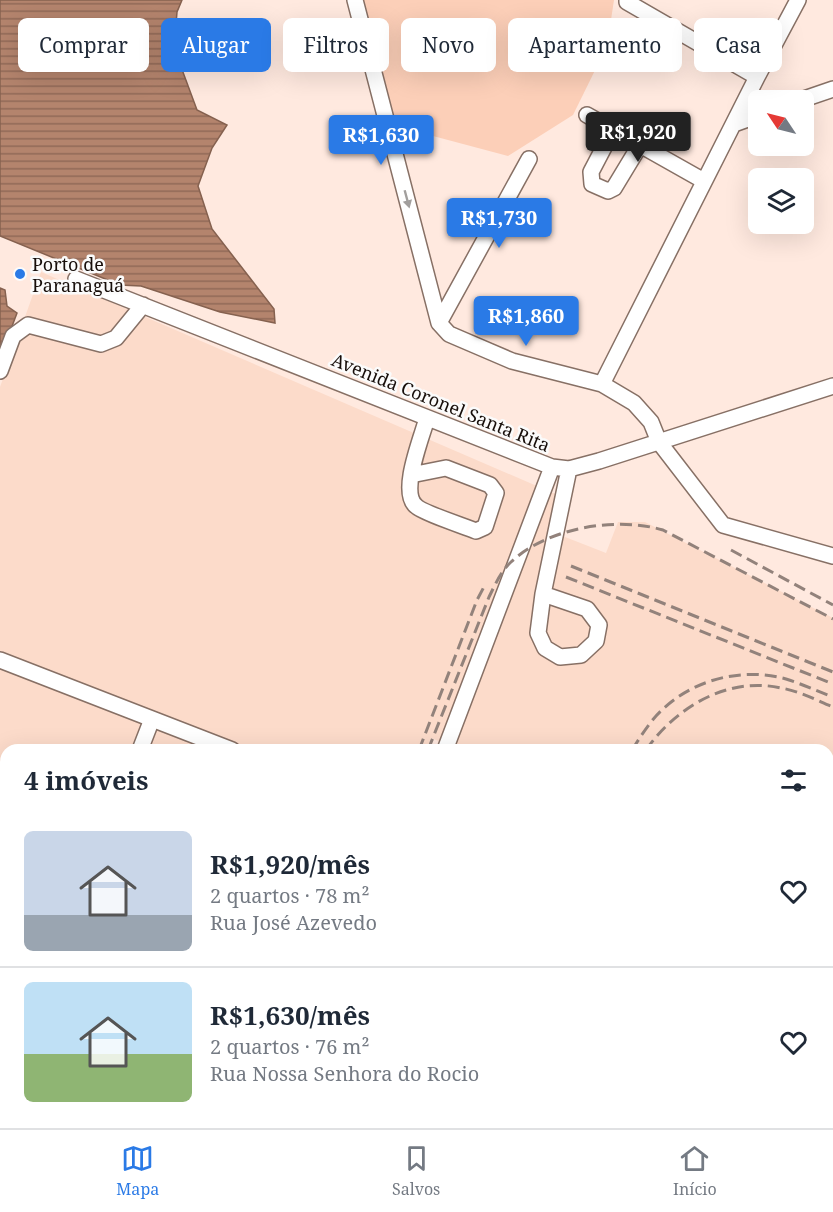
<!DOCTYPE html>
<html lang="pt">
<head>
<meta charset="utf-8">
<style>
	body { margin:0; font-family:"Noto Serif",serif; background:#f2f2f3; color:#1f2937; height:100vh; display:flex; flex-direction:column; font-size:22px; white-space:nowrap }
	* { box-sizing:border-box; margin:0 }
	p { font-size:20px; color:#747a83 }
	.icon { flex:none; width:33px; height:33px; fill:none; stroke:currentColor; stroke-width:2; stroke-linecap:round; stroke-linejoin:round }
	.map { position:relative; flex:1; overflow:hidden }
	.details { position:absolute; left:0px; top:744px; width:834px; height:384px; display:flex; flex-direction:column; background:#fff; border-radius:18px 18px 0 0; box-shadow:0 6px 24px #0002 }
	.details>* { flex:none }
	.banner { position:absolute; left:18px; top:18px; width:798px; height:54px; display:flex; gap:12px }
	.needle { width:39px; rotate:305deg }
	.controls { position:absolute; left:748px; top:90px; display:grid; gap:12px }
	.controls a { display:grid; place-items:center; width:66px; height:66px; border-radius:9px; background:#fff; box-shadow:0 6px 24px #0002; font-size:30px }
	.price { position:absolute; translate:-50% -51px; padding:0 14px; border-radius:6px; background:#2a7ae6; color:#fff; font-size:20px; line-height:39px; filter:drop-shadow(0 2px 3px #0008) }
	.price::after { content:''; position:absolute; left:50%; top:36px; width:18px; height:14px; margin-left:-9px; background:inherit; clip-path:polygon(0 0,100% 0,50% 100%) }
	.price.current { background:#222; color:#fff }
	ul { padding:0; list-style:none }
	li { display:flex; align-items:center; gap:18px; height:150px; padding:0 24px }
	li+li { border-top:2px solid #e0e1e3 }
	li span { display:grid; place-items:center; flex:none; width:168px; height:120px; border-radius:9px; color:#555 }
	li>.icon { margin-inline-start:auto }
	span .icon { width:72px; height:72px; fill:#fffc; stroke-width:1 }
	li b { font-size:26px }
	h2 { display:flex; justify-content:space-between; align-items:center; height:72px; padding:0 24px; font-size:26px }
	.tag { padding:0 21px; border-radius:9px; background:#fff; box-shadow:0 6px 24px #0002; font-size:21px; line-height:54px }
	.tag.current { background:#2a7ae6; color:#fff }
	.menu { display:flex; justify-content:space-around; align-items:center; height:84px; border-top:2px solid #e0e1e3; background:#fff; font-size:16px; color:#747a83 }
	.menu a { display:grid; justify-items:center; gap:3px }
	.menu .current { color:#2a7ae6 }
	.map>svg:first-child { display:block }
	.built { fill:#fcdbca }
	.park { fill:#fccfb8 }
	.water { fill:url(#water-rules); stroke:#85614f; stroke-width:1.5 }
	.lines { fill:none; stroke-linecap:round; stroke-linejoin:round }
	.minor-casing { stroke:#877065; stroke-width:18 }
	.minor { stroke:#fff; stroke-width:15 }
	.rail { stroke:#92827b; stroke-width:3; stroke-dasharray:12 6; stroke-linecap:butt }
	.oneway { fill:#a29f9d }
	.poi-dot { fill:#2a7ae6; stroke:#fbfbfb; stroke-width:2 }
	.labels { text-anchor:middle; dominant-baseline:central; stroke-width:5; stroke-linejoin:round; paint-order:stroke }
	.poi-label { font-size:18px; fill:#170e0a; stroke:#fbfbfb; text-anchor:start }
	.street-label { font-size:18px; fill:#170e0a; stroke:#fbfbfb }
</style>
</head>
<body>
<div class="map">
<svg width="833" height="1128" viewBox="0 0 833 1128">
	<defs>
		<pattern id="water-rules" width="6" height="5" patternUnits="userSpaceOnUse" patternTransform="scale(1.5)"><rect width="6" height="5" fill="#b4846d"/><path d="M0 2.5h6" fill="none" stroke="#916a58"/></pattern>
	</defs>
	<rect width="100%" height="100%" fill="#ffe9df"/>
	<path class="built" d="M41 272 560 496V535L606 553 618 522H645L833 618V1033L828 1035V750H461L431 738 426 750H6V1116L0 1114V387Z
		M21 1122H279L277 1128H36Z"/>
	<path class="park" d="M359 0H614L607 46 573 115 508 156 388 124Z"/>
	<path class="water" d="M0 0H182L177 12 174 48 197 110 227 125 212 148 198 186 212 229 274 309 275 323 220 312 141 286 120 285 0 236Z
		M0 288 5 290 7 306 17 313 0 358Z"/>
	<g class="lines">
		<defs>
			<path id="minor" d="M355 0 439 323 449 334 512 361 602 384 634 403 651 422 659 442 723 525 833 556
				M627 0V2L757 77
				M801 100 833 89
				M587 115 704 181
				M734 124 759 115
				M613 130 591 172 592 184 608 191 614 188 640 145
				M76 279 552 467 569 469 599 461 833 386
				M439 323 529 159
				M0 371 13 336 28 325 101 344 116 338 143 305
				M602 384 757 77 798 0
				M411 475 446 468 490 485 496 493 485 527 476 531C464 526 423 513 416 506 399 492 422 437 427 418
				M543 594 587 609 599 625 596 641 581 655 560 657 545 648 538 633 543 594 569 469
				M0 660 232 750
				M140 750 152 719
				M445 750 552 467
				M828 1079 833 1080
				M0 1108 6 1092
				M0 1122 15 1128
				M671 1122V1128
				M805 1122 806 1128
				M298 1128 300 1122"/>
		</defs>
		<use href="#minor" class="minor-casing"/>
		<use href="#minor" class="minor"/>
		<path class="rail" d="M731 550 833 605
			M571 566 833 672
			M566 577 833 684
			M419 750 477 600 486 583
			M428 750 489 597C495 585 501 571 511 562 547 528 616 516 663 530L833 619
			M632 750C641 736 650 721 662 710 694 679 743 667 786 679 802 684 817 691 833 697
			M646 750C676 707 728 676 781 688 799 691 816 700 833 707
			M401 1128 404 1122"/>
	</g>
	<defs><path id="oneway-solid" d="M-6-.8H1V-3.2L6.5 0L1 3.2V.8H-6Z" transform="scale(1.5)"/></defs>
	<use class="oneway" href="#oneway-solid" transform="translate(407 199) rotate(75)"/>
	<circle class="poi-dot" cx="20" cy="274" r="6"/>
	<g class="labels">
		<g class="poi-label">
			<text x="32" y="264">Porto de<tspan x="32" dy="21">Paranaguá</tspan></text>
		</g>
		<g class="street-label">
			<text transform="translate(441 402) rotate(22)">Avenida Coronel Santa Rita</text>
		</g>
	</g>
</svg>
<div class="controls">
<a><svg class="needle" viewBox="-14 -14 28 28"><path d="M0-13l5 13h-10z" fill="#e53935"/><path d="M0 13l5-13h-10z" fill="#747a83"/></svg></a>
<a><svg class="icon" aria-label="layers" viewBox="0 0 24 24"><path d="M12 4l9 5-9 5-9-5zM3 14l9 5 9-5"/></svg></a>
</div>
<b class="price current" style="left:638px;top:163px">R$1,920</b>
<b class="price" style="left:381px;top:166px">R$1,630</b>
<b class="price" style="left:499px;top:249px">R$1,730</b>
<b class="price" style="left:526px;top:347px">R$1,860</b>
<div class="banner">
<a class="tag">Comprar</a>
<a class="tag current">Alugar</a>
<a class="tag">Filtros</a>
<a class="tag">Novo</a>
<a class="tag">Apartamento</a>
<a class="tag">Casa</a>
</div>
<section class="details">
<h2>4 imóveis<svg class="icon" aria-label="filters" viewBox="0 0 24 24"><path d="M4 7h16M4 17h16"/><circle cx="9" cy="7" r="2"/><circle cx="15" cy="17" r="2"/></svg></h2>
<ul>
<li><span style="background:linear-gradient(#c9d6e8 70%,#9aa5b1 0)"><svg class="icon" aria-label="home" viewBox="0 0 24 24"><path d="M3 11l9-7 9 7M6 9v11h12V9"/></svg></span><div><b>R$1,920/mês</b><p>2 quartos · 78 m²</p><p>Rua José Azevedo</p></div><svg class="icon" aria-label="heart" viewBox="0 0 24 24"><path d="M12 20l-8-8c-3-5 5-10 8-4 3-6 11-1 8 4z"/></svg></li>
<li><span style="background:linear-gradient(#bfe0f5 60%,#8fb573 0)"><svg class="icon" aria-label="home" viewBox="0 0 24 24"><path d="M3 11l9-7 9 7M6 9v11h12V9"/></svg></span><div><b>R$1,630/mês</b><p>2 quartos · 76 m²</p><p>Rua Nossa Senhora do Rocio</p></div><svg class="icon" aria-label="heart" viewBox="0 0 24 24"><path d="M12 20l-8-8c-3-5 5-10 8-4 3-6 11-1 8 4z"/></svg></li>
</ul>
</section>
</div>
<nav class="menu">
<a class="current"><svg class="icon" aria-label="map" viewBox="0 0 24 24"><path d="M3 6l6-2 6 2 6-2v14l-6 2-6-2-6 2zM9 4v14M15 6v14"/></svg>Mapa</a>
<a><svg class="icon" aria-label="saved" viewBox="0 0 24 24"><path d="M7 4h10v16l-5-4-5 4z"/></svg>Salvos</a>
<a><svg class="icon" aria-label="home" viewBox="0 0 24 24"><path d="M3 11l9-7 9 7M6 9v11h12V9"/></svg>Início</a>
</nav>
</body>
</html>
